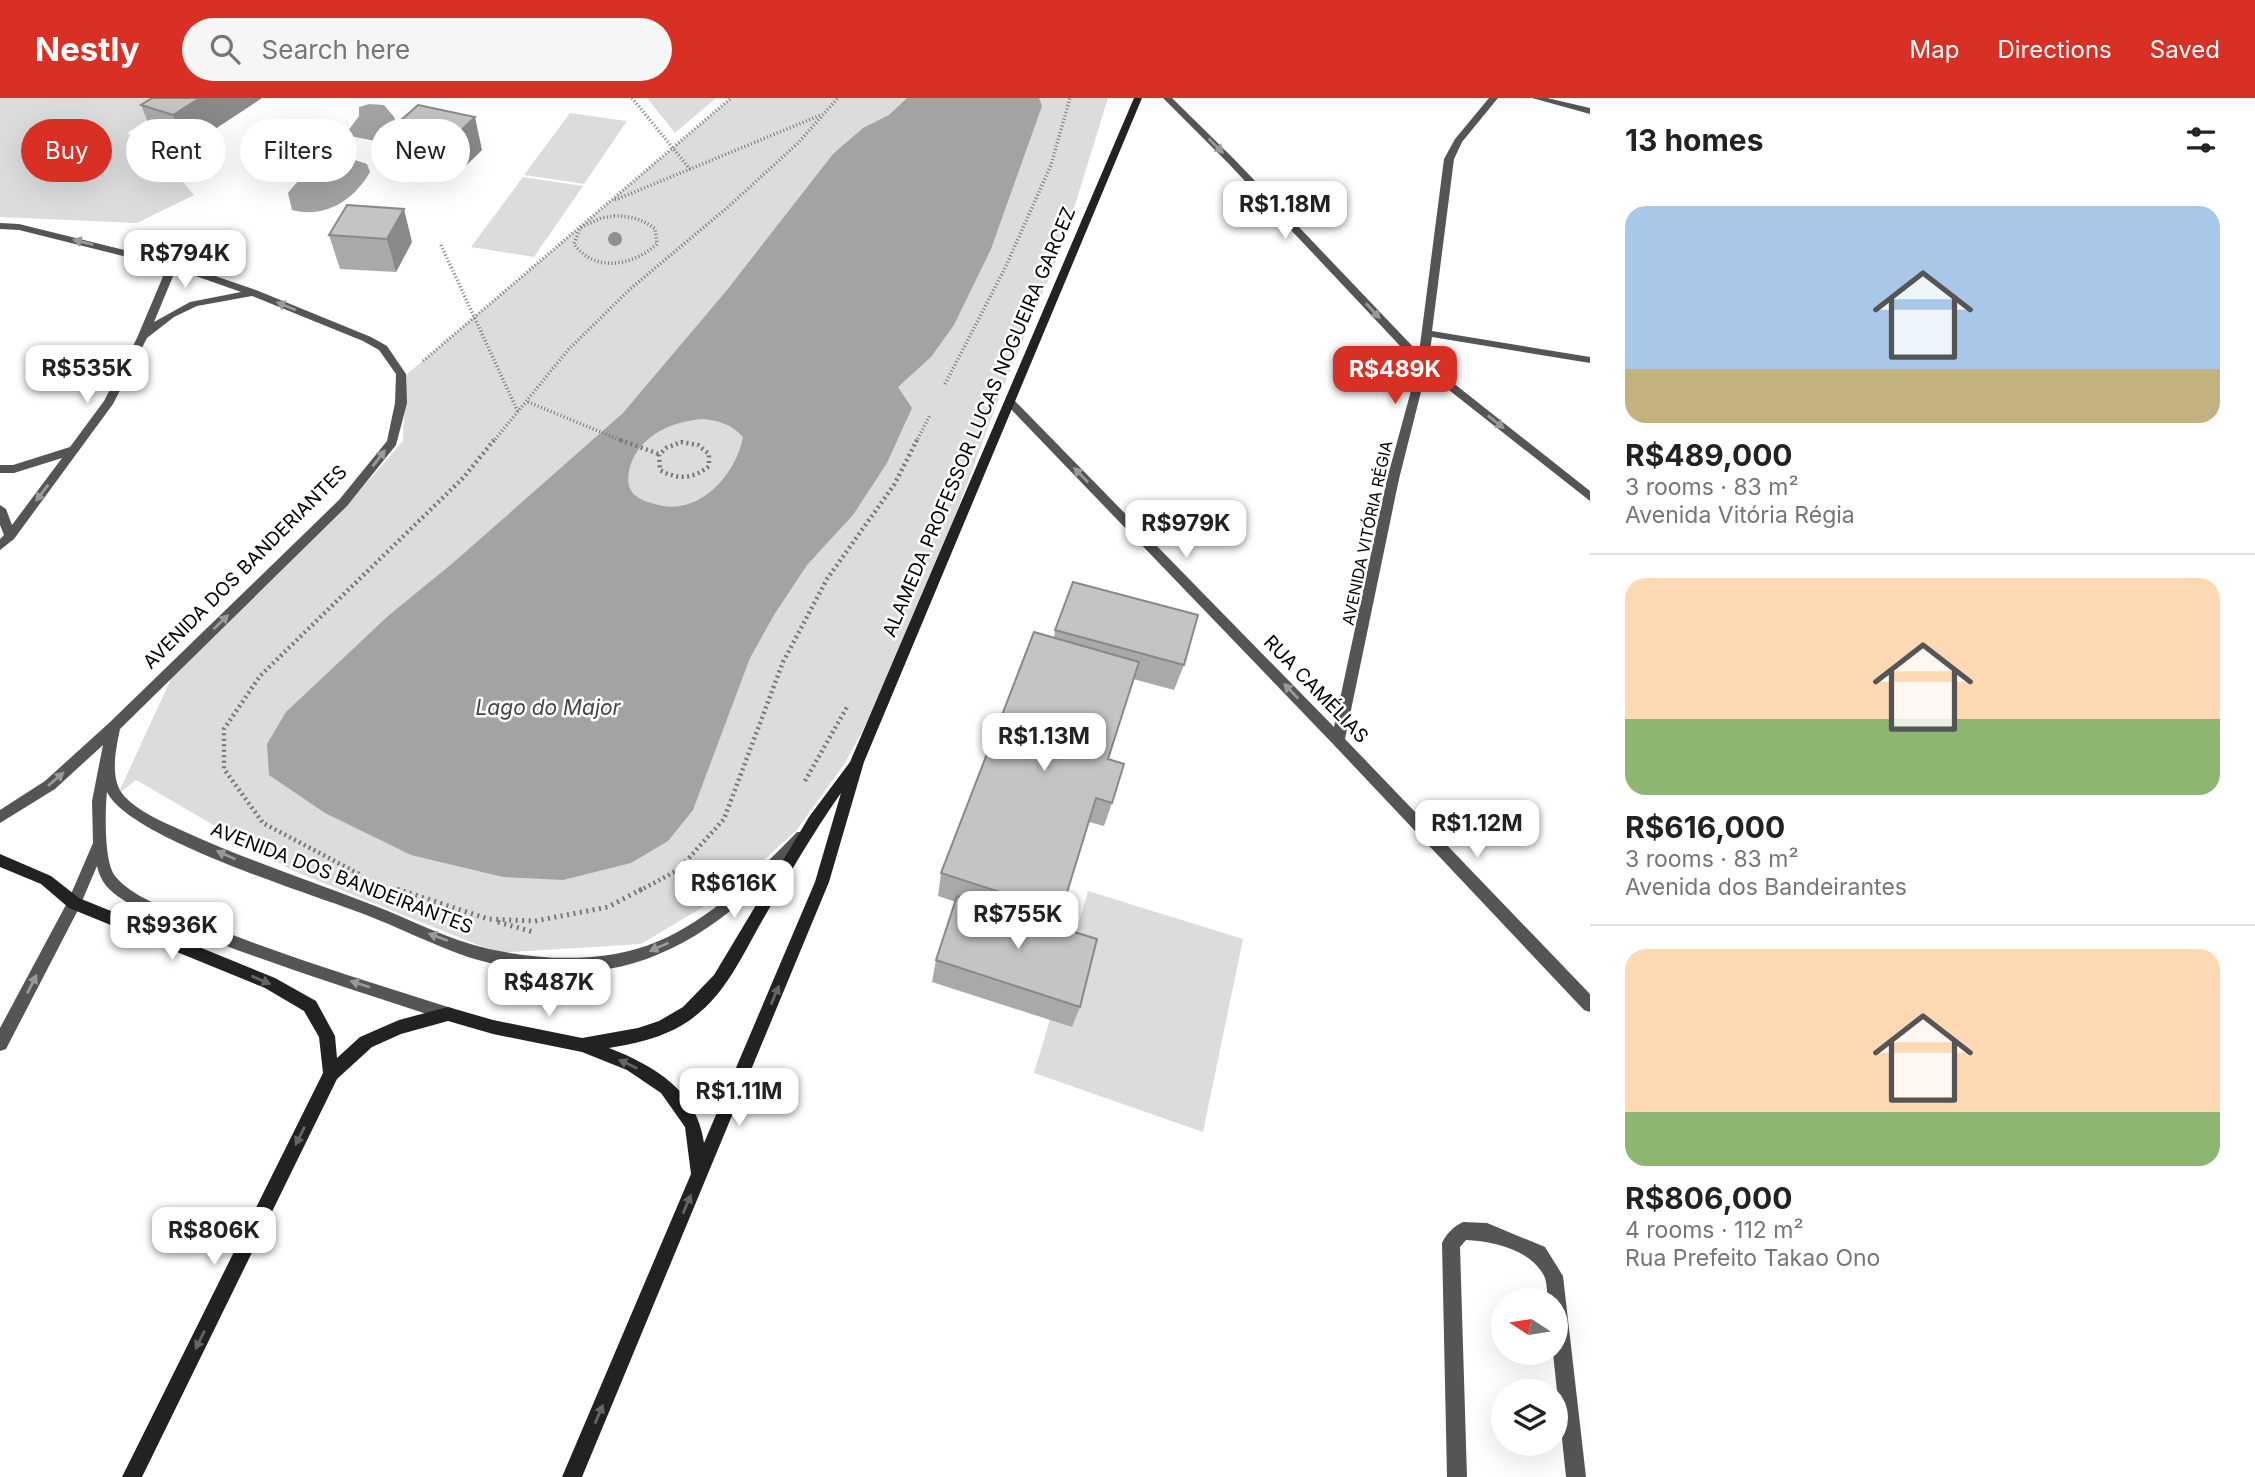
<!DOCTYPE html>
<html lang="en">
<head>
<meta charset="utf-8">
<style>
	body { margin:0; font-family:Inter,sans-serif; background:#f6f6f6; color:#222; height:100vh; display:flex; flex-direction:column; font-size:26px; white-space:nowrap }
	* { box-sizing:border-box; margin:0 }
	p { font-size:23px; color:#767676 }
	.icon { flex:none; width:38px; height:38px; fill:none; stroke:currentColor; stroke-width:2; stroke-linecap:round; stroke-linejoin:round }
	.map { position:relative; flex:1; overflow:hidden }
	.side { display:flex; flex-direction:column; background:#fff; width:665px }
	.side>* { flex:none }
	.hud { position:absolute; left:21px; top:21px; width:665px; height:63px; display:flex; gap:14px }
	.needle { width:46px; rotate:282deg }
	.tools { position:absolute; left:1491px; top:1190px; display:grid; gap:14px }
	.tools a { display:grid; place-items:center; width:77px; height:77px; border-radius:50%; background:#fff; box-shadow:0 7px 28px #0002; font-size:35px }
	.price { position:absolute; translate:-50% -60px; padding:0 16px; border-radius:14px; background:#fff; color:#222; font-size:23px; line-height:46px; filter:drop-shadow(0 2px 4px #0008) }
	.price::after { content:''; position:absolute; left:50%; top:42px; width:21px; height:16px; margin-left:-10px; background:inherit; clip-path:polygon(0 0,100% 0,50% 100%) }
	.price.selected { background:#d93025; color:#fff }
	ul { padding:0; list-style:none }
	li { display:grid; align-content:center; gap:14px; height:371px; padding:0 35px }
	li+li { border-top:2px solid #e0e0e0 }
	li span { display:grid; place-items:center; height:217px; border-radius:21px; color:#555 }
	li>.icon { margin-inline-start:auto }
	span .icon { width:126px; height:126px; fill:#fffc; stroke-width:1 }
	li b { font-size:30px }
	h2 { display:flex; justify-content:space-between; align-items:center; height:84px; padding:0 35px; font-size:30px }
	.tag { padding:0 24px; border-radius:32px; background:#fff; box-shadow:0 7px 28px #0002; font-size:24px; line-height:63px }
	.tag.selected { background:#d93025; color:#fff }
	header { display:flex; align-items:center; gap:42px; box-sizing:border-box; height:98px; padding:0 35px; background:#d93025; color:#fff }
	header strong { font-size:33px }
	nav { display:flex; gap:38px; margin-inline-start:auto; font-size:24px }
	.search { width:490px; height:63px; background:#f6f6f6; display:flex; align-items:center; gap:18px; box-sizing:border-box; padding:0 24px; border-radius:38px; color:#767676; font-size:26px }
	main { display:flex; flex:1; min-height:0 }
	.map>svg:first-child { display:block }
	.green { fill:#dcdcdc }
	.water { fill:#a3a3a3; fill-rule:evenodd }
	.lines { fill:none; stroke-linecap:round; stroke-linejoin:round }
	.path-far2 { stroke:#777; stroke-width:3.5; stroke-dasharray:1 2.5; stroke-linecap:butt }
	.path-far1 { stroke:#777; stroke-width:4.5; stroke-dasharray:2 3.5; stroke-linecap:butt }
	.path { stroke:#777; stroke-width:5; stroke-dasharray:2 4.5; stroke-linecap:butt }
	.lane { fill:#555; fill-rule:evenodd }
	.street { fill:#555; fill-rule:evenodd }
	.secondary { fill:#222; fill-rule:evenodd }
	.tree { fill:#8f8f8f }
	.wall { fill:#a9a9a9 }
	.shaded-wall { fill:#898989 }
	.building { fill:#c4c4c4; stroke:#898989; stroke-width:2 }
	.oneway { fill:#999 }
	.oneway2 { fill:#646464 }
	.labels { text-anchor:middle; dominant-baseline:central; stroke-width:5; stroke-linejoin:round; paint-order:stroke }
	.far-street-label { font-size:16px; fill:#000; stroke:#fff }
	.street-label { font-size:19px; fill:#000; stroke:#fff }
	.water-label { font-size:21px; font-style:italic; fill:#444; stroke:#fff }
</style>
</head>
<body>
<header>
<strong>Nestly</strong>
<div class="search"><svg class="icon" aria-label="search" viewBox="0 0 24 24"><circle cx="10" cy="10" r="6"/><path d="M15 15l6 6"/></svg>Search here</div>
<nav><a>Map</a><a>Directions</a><a>Saved</a></nav>
</header>
<main>
<div class="map">
<svg width="1590" height="1379" viewBox="0 0 1590 1379">
	<rect width="100%" height="100%" fill="#fff"/>
	<path class="green" d="M0 0H181L127 35 167 64 194 97 137 125 0 119Z
		M647 0H716L675 35Z
		M731 0H1108L1062 149 1001 295 902 559 845 665 796 733 728 794 641 846 498 855 291 772 136 682 118 696 176 570 347 407 403 343 406 277Z
		M570 15 627 23 584 86 524 77Z
		M523 79 583 88 534 159 471 149Z
		M1088 793 1243 841 1203 1034 1034 975Z"/>
	<path class="water" d="M907 0H1039L1042 8 991 151 954 227 931 259 898 289 912 310 887 365 853 417 807 467 774 517 750 560 693 712 668 743 631 765 563 782 503 779 411 757 325 715 269 677 267 646 286 614 388 518 454 464 623 315 727 192 833 56 863 30 889 17ZM703 321C720 323 731 326 743 339 736 377 698 420 655 406 647 404 637 401 632 394 627 388 628 380 629 373 636 339 671 323 703 321Z
		M369 6 384 7 394 19 398 30 375 43 345 37 359 18V9Z
		M336 61H352L367 66 370 74C354 102 325 121 292 112L288 95C302 78 314 66 336 61Z"/>
	<g class="lines">
		<path class="path-far2" d="M632 0 690 71
			M615 102 821 17
			M614 118C630 118 643 121 655 131L657 146C633 168 595 175 574 146L580 130 601 120Z
			M441 147 518 314
			M423 263 731 0
			M945 286 1005 170 1051 67 1070 0
			M528 304 625 344
			M493 344 568 252 629 192 728 109 798 45 838 0
			M916 344 930 317"/>
		<path class="path-far1" d="M620 342 659 356
			M681 344 698 347 709 356V368C694 381 677 382 660 372L659 357 666 350Z
			M805 683 847 609
			M359 776 263 725 224 671V631L260 578 464 379 494 342
			M397 791 402 793
			M639 793 678 772 724 721 783 564 827 481 894 387 917 342"/>
		<path class="path" d="M397 791 488 821 535 823 608 809 642 791
			M498 824 533 834"/>
		<path class="lane" d="M1463 1124 1487 1125 1545 1149 1563 1178 1586 1379H1566L1553 1255H1556V1202H1548C1547 1195 1547 1186 1545 1180 1533 1152 1493 1143 1466 1142L1460 1149 1467 1379H1447L1442 1145C1446 1136 1454 1128 1463 1124Z"/>
		<path class="street" d="M1163 0H1172L1234 61 1419 255 1444 61 1455 41 1489 0H1498L1462 44 1454 61 1432 233 1590 259V265L1432 239 1428 265 1590 393V403L1426 274 1399 381 1345 641 1590 896V914L1584 912 1333 646 1005 305 1011 301 1015 303 1334 629 1387 381 1418 267 1228 65Z
			M1532 0H1547L1590 10V16Z
			M0 125 19 126 177 165 256 192 371 239 387 248 406 276 407 305 396 347 347 408 120 631C116 651 109 681 124 698 139 714 163 724 183 733 244 761 308 782 370 806 410 821 448 842 489 851 531 860 573 863 615 856 689 844 747 785 797 734H807L809 738 807 742C705 848 622 903 471 860 433 847 398 829 361 815 309 795 129 740 107 694 105 713 104 764 115 778 132 799 166 810 190 820 274 855 361 881 448 909L454 911 456 916 454 921 448 923C375 899 302 876 229 849 194 836 153 823 122 801 109 793 100 783 97 768L79 810 6 951 0 953V930L68 803 93 745 92 703 103 647 55 691 0 725V712L45 683 109 625 339 402 387 343 395 305 396 276 379 252 363 243 252 198 197 208 174 219 147 240 113 306 14 441 0 452V441L4 437 0 427V407L6 411 12 427 62 360 14 375H0V367H13L70 349 104 303 137 240 167 169 19 132 0 131ZM176 171 241 194 190 204 154 224Z"/>
		<path class="secondary" d="M1134 0H1142L864 664 829 784 582 1379H562L691 1076 685 1029 661 995 627 972 582 954 493 936 448 923 401 936 372 949 337 981 142 1379H122L323 975 319 939 304 913 265 890 69 810 41 786 0 769V756L51 778 79 800 275 880 316 903 335 938 337 960 360 939 399 922 448 909 493 922 582 940 638 930 659 923 683 909 714 877 809 719 850 664ZM841 695 815 784 704 1045C697 993 655 968 609 950 639 945 670 938 694 919 726 895 742 858 762 823 787 780 812 736 841 695Z"/>
	</g>
	<circle class="tree" cx="615" cy="141" r="7"/>
	<path class="wall" d="M262 0 186 50 154 40 141 7Z
		M390 32 482 52 455 78 398 65Z
		M347 107 412 144 396 174 340 171 329 137Z
		M1055 532 1184 567 1174 592 1133 581 1108 661 1112 705 1104 728 1089 724 1056 828 1080 909 1072 929 932 884 936 862 956 804 938 798 941 775 1054 540Z"/>
	<path class="shaded-wall" d="M200 0H262L186 50 173 17Z
		M475 19 482 52 455 78 448 45Z
		M404 111 412 144 396 174 387 141Z"/>
	<path class="building" d="M152 0H200L173 17 141 7Z
		M418 7 475 19 448 45 390 32Z
		M347 107 404 111 387 141 329 137Z
		M1073 484 1198 517 1184 567 1055 532Z
		M1034 534 1139 564 1108 661 1124 666 1112 705 1096 700 1061 814 941 775Z
		M957 798 1097 841 1080 909 936 862Z"/>
	<defs><path id="oneway-solid" d="M-6-.8H1V-3.2L6.5 0L1 3.2V.8H-6Z" transform="scale(1.75)"/></defs>
	<g class="oneway">
		<use href="#oneway-solid" transform="translate(1216 48) rotate(45)"/>
		<use href="#oneway-solid" transform="translate(83 144) rotate(-166)"/>
		<use href="#oneway-solid" transform="translate(286 208) rotate(-158)"/>
		<use href="#oneway-solid" transform="translate(1373 213) rotate(47)"/>
		<use href="#oneway-solid" transform="translate(1496 324) rotate(39)"/>
		<use href="#oneway-solid" transform="translate(379 360) rotate(-52)"/>
		<use href="#oneway-solid" transform="translate(1081 377) rotate(-134)"/>
		<use href="#oneway-solid" transform="translate(42 395) rotate(127)"/>
		<use href="#oneway-solid" transform="translate(221 524) rotate(-44)"/>
		<use href="#oneway-solid" transform="translate(1291 593) rotate(-134)"/>
		<use href="#oneway-solid" transform="translate(56 681) rotate(-41)"/>
		<use href="#oneway-solid" transform="translate(226 757) rotate(-156)"/>
		<use href="#oneway-solid" transform="translate(438 839) rotate(-159)"/>
		<use href="#oneway-solid" transform="translate(659 849) rotate(156)"/>
		<use href="#oneway-solid" transform="translate(32 886) rotate(-63)"/>
		<use href="#oneway-solid" transform="translate(360 886) rotate(-162)"/>
	</g>
	<g class="oneway2">
		<use href="#oneway-solid" transform="translate(261 882) rotate(23)"/>
		<use href="#oneway-solid" transform="translate(775 897) rotate(-67)"/>
		<use href="#oneway-solid" transform="translate(628 966) rotate(-155)"/>
		<use href="#oneway-solid" transform="translate(300 1038) rotate(116)"/>
		<use href="#oneway-solid" transform="translate(687 1106) rotate(-67)"/>
		<use href="#oneway-solid" transform="translate(200 1242) rotate(116)"/>
		<use href="#oneway-solid" transform="translate(599 1316) rotate(-67)"/>
	</g>
	<g class="labels">
		<g class="far-street-label">
			<text transform="translate(1367 435) rotate(-78)">AVENIDA VITÓRIA RÉGIA</text>
		</g>
		<g class="street-label">
			<text transform="translate(979 324) rotate(-67)">ALAMEDA PROFESSOR LUCAS NOGUEIRA GARCEZ</text>
			<text transform="translate(245 469) rotate(-45)">AVENIDA DOS BANDERIANTES</text>
			<text transform="translate(1316 591) rotate(46)">RUA CAMÉLIAS</text>
			<text transform="translate(342 780) rotate(21)">AVENIDA DOS BANDEIRANTES</text>
		</g>
		<g class="water-label">
			<text x="548" y="609">Lago do Major</text>
		</g>
	</g>
</svg>
<div class="tools">
<a><svg class="needle" viewBox="-14 -14 28 28"><path d="M0-13l5 13h-10z" fill="#e53935"/><path d="M0 13l5-13h-10z" fill="#767676"/></svg></a>
<a><svg class="icon" aria-label="layers" viewBox="0 0 24 24"><path d="M12 4l9 5-9 5-9-5zM3 14l9 5 9-5"/></svg></a>
</div>
<b class="price" style="left:1285px;top:143px">R$1.18M</b>
<b class="price" style="left:185px;top:192px">R$794K</b>
<b class="price" style="left:87px;top:307px">R$535K</b>
<b class="price selected" style="left:1395px;top:308px">R$489K</b>
<b class="price" style="left:1186px;top:462px">R$979K</b>
<b class="price" style="left:1044px;top:675px">R$1.13M</b>
<b class="price" style="left:1477px;top:762px">R$1.12M</b>
<b class="price" style="left:734px;top:822px">R$616K</b>
<b class="price" style="left:1018px;top:853px">R$755K</b>
<b class="price" style="left:172px;top:864px">R$936K</b>
<b class="price" style="left:549px;top:921px">R$487K</b>
<b class="price" style="left:739px;top:1030px">R$1.11M</b>
<b class="price" style="left:214px;top:1169px">R$806K</b>
<div class="hud">
<a class="tag selected">Buy</a>
<a class="tag">Rent</a>
<a class="tag">Filters</a>
<a class="tag">New</a>
</div>
</div>
<section class="side">
<h2>13 homes<svg class="icon" aria-label="filters" viewBox="0 0 24 24"><path d="M4 7h16M4 17h16"/><circle cx="9" cy="7" r="2"/><circle cx="15" cy="17" r="2"/></svg></h2>
<ul>
<li><span style="background:linear-gradient(#a9c7e8 75%,#c2b280 0)"><svg class="icon" aria-label="home" viewBox="0 0 24 24"><path d="M3 11l9-7 9 7M6 9v11h12V9"/></svg></span><div><b>R$489,000</b><p>3 rooms · 83 m²</p><p>Avenida Vitória Régia</p></div></li>
<li><span style="background:linear-gradient(#ffd9b3 65%,#8fb573 0)"><svg class="icon" aria-label="home" viewBox="0 0 24 24"><path d="M3 11l9-7 9 7M6 9v11h12V9"/></svg></span><div><b>R$616,000</b><p>3 rooms · 83 m²</p><p>Avenida dos Bandeirantes</p></div></li>
<li><span style="background:linear-gradient(#ffd9b3 75%,#8fb573 0)"><svg class="icon" aria-label="home" viewBox="0 0 24 24"><path d="M3 11l9-7 9 7M6 9v11h12V9"/></svg></span><div><b>R$806,000</b><p>4 rooms · 112 m²</p><p>Rua Prefeito Takao Ono</p></div></li>
</ul>
</section>
</main>
</body>
</html>
